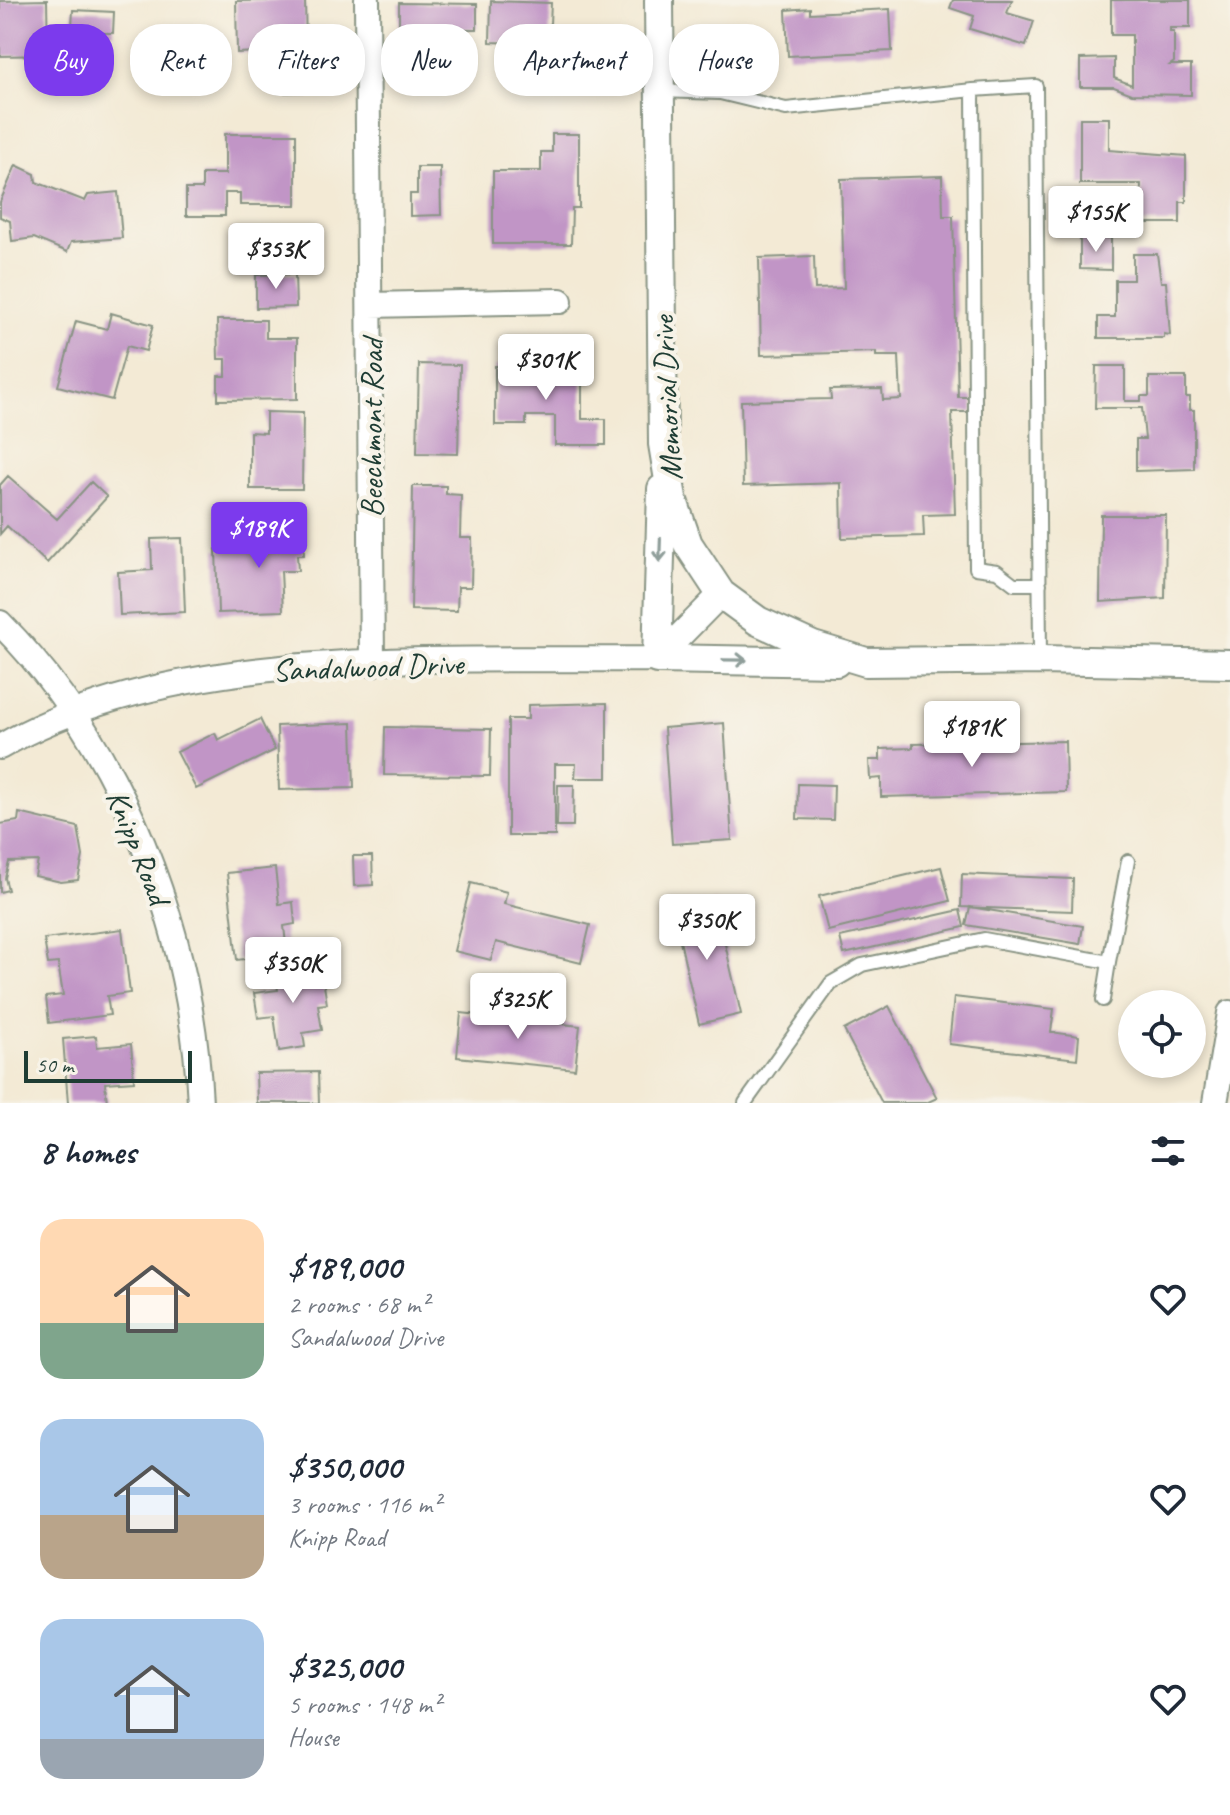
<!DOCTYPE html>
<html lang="en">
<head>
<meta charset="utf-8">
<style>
	body { margin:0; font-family:Caveat,sans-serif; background:#f2f2f3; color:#1f2937; height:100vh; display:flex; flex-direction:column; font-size:30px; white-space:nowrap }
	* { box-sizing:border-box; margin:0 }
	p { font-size:26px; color:#747a83 }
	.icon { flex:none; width:44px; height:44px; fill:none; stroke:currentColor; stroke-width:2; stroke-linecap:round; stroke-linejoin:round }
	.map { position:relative; height:1103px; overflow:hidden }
	.panel { display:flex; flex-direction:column; background:#fff; flex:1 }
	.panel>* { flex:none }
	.guide { position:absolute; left:24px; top:24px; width:800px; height:72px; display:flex; gap:16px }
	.tools { position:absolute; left:1118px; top:990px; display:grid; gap:16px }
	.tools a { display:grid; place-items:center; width:88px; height:88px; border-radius:50%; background:#fff; box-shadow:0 4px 12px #0003; font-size:40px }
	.scale { position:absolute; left:24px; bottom:20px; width:168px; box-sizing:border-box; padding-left:8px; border:4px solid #1f3d34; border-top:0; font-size:22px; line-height:28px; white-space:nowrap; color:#1f3d34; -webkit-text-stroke:6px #f7f3e8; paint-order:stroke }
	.price { position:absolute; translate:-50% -68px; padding:0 18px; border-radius:8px; background:#fff; color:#222; font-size:26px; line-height:52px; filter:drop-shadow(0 2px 4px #0008) }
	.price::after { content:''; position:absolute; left:50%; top:48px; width:24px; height:18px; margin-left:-12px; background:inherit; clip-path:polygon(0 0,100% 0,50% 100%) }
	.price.on { background:#7c3aed; color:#fff }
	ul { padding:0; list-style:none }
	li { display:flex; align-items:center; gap:24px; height:200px; padding:0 40px }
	li span { display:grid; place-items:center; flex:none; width:224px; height:160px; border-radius:24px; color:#555 }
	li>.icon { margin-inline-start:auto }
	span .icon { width:96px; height:96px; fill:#fffc; stroke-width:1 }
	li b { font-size:34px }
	h2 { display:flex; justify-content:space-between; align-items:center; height:96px; padding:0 40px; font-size:34px }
	.chip { padding:0 28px; border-radius:32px; background:#fff; box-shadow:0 4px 12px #0003; font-size:28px; line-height:72px }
	.chip.on { background:#7c3aed; color:#fff }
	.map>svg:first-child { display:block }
	.building { fill:#c195c6 }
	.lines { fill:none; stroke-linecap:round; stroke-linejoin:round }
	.service-casing { stroke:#899484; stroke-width:16 }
	.minor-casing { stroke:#899484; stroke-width:28 }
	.tertiary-casing { stroke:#899484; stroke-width:32 }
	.service { stroke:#fff; stroke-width:12 }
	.minor { stroke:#fff; stroke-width:24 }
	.tertiary { stroke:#fff; stroke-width:28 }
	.oneway { stroke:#8f9e9a }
	.labels { text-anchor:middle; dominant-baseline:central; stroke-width:8; stroke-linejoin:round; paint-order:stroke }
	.street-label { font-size:32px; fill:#1f3d34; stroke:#f7f3e8 }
</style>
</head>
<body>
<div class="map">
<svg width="1230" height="1103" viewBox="0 0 1230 1103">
	<rect width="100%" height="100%" fill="#f7f3e8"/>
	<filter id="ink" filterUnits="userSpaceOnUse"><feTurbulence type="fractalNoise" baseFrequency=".0125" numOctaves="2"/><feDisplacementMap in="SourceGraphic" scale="16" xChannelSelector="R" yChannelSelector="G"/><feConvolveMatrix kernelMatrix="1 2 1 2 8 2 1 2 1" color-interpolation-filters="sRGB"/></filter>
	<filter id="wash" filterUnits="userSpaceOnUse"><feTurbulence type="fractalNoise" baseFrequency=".006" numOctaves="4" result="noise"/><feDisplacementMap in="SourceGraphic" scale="32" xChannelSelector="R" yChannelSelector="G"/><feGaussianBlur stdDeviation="1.8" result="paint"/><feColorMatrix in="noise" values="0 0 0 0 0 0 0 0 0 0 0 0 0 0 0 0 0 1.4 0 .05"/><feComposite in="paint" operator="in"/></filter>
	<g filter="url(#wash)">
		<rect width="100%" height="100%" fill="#f3ead5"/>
		<g id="blocks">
			<path class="building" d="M47 0 48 55 0 56V1Z
				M305 0 307 92 277 93 276 43H258V52L237 53 236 1Z
				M953 0H1012L1007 13 1034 21 1026 46 970 29 974 16 950 8Z
				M1111 0H1190V28H1170V32H1174V62L1170 65H1191V95L1132 94 1114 87H1080V59L1114 58V78L1132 85V35H1111Z
				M491 1 551 3 549 44 490 42Z
				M399 3 477 4V29H453V40L426 39V61H399Z
				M810 8V13L890 9 892 51 788 56 786 10Z
				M73 10 114 12 113 33H102L101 64 72 63V53H58L59 26H72Z
				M1080 118H1109V150L1186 156V202H1180V223H1140L1141 184H1080Z
				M225 134H296V205H240V193H225V216H186V189H202V174H225Z
				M552 134H579V208H572L571 244H493V171H541V152H552Z
				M16 165 35 174 36 182 85 201 88 195 118 192 122 238 71 242 67 252 34 238 12 241 10 221 0 217V202Z
				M417 167H440L441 215 410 216V194H417Z
				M942 176 943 216H953L958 397H973V412H952L955 514 923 515 924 536 842 538 841 483 743 486 741 401 831 399 830 390 882 389 883 400 901 399 899 356H876V352L761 355 759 258 814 256 815 289 844 288 841 179Z
				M232 229 270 230 269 258H232Z
				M1080 238H1111V270L1080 269Z
				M1133 254H1157L1161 282H1166L1170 335 1164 334V338H1098V317H1115V280H1133Z
				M295 274 296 307 256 308V275Z
				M111 313 153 325 146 351 127 346 112 400 58 386 76 321 107 329Z
				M217 320H266V338H297V399L218 400V376H226V359H218Z
				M419 364 460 365 458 454 417 453Z
				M495 366H564V371H582V419H606V445H555V416H526V425H495Z
				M1096 366H1125V401H1141V396H1149V377H1186V397H1190V410H1194V469L1136 471V439H1145L1142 408H1095Z
				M266 412 303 413 302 489H250V432L266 433Z
				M8 476 57 519 91 482 107 497 47 563 7 526 0 534V485Z
				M413 486H446V494L461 495 460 538H472L471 587H458L457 611 411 610Z
				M302 508 304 555H297L298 571H281L283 611 218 613 216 549 281 547 280 509Z
				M1101 515H1166L1165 598 1100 602Z
				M182 538 185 612 120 615 118 572 152 570 151 539Z
				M607 703V778H575L576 764H555V836H508V719H528V705Z
				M260 719 275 750 196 789 177 752 215 733 218 740Z
				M352 723 354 788 279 790 277 726Z
				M724 723 732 840 672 844 664 728Z
				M385 727 491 729 490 776 384 775Z
				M1065 741 1066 792 881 797V778L870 779 869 760H880V749L913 748V744Z
				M798 784 834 785 833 820 797 819Z
				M558 785H574L573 826H557Z
				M19 813 78 827 83 856 78 880 61 882 35 876 38 861 9 862 5 878 8 890 0 892V824L18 821Z
				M353 856H372L373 885 354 886Z
				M941 867 950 901 828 931 819 896Z
				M275 868 279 904 293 902 295 924 284 926 287 954 237 960 227 873Z
				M962 874 1073 879 1072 911 961 907Z
				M471 883 507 892 504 904 590 925 581 963 496 942 491 960 454 951Z
				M715 900 741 1014 699 1024 673 910Z
				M970 907 1083 926 1080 944 966 925Z
				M960 910 964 927 844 954 840 937Z
				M122 929 130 993 107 996 110 1015 49 1023 46 997 63 995 58 963 48 964 44 939Z
				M302 962 304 976 322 973 327 1004 318 1005 322 1030 303 1033 305 1047 279 1051 274 1016 258 1018 254 993 278 990 274 966Z
				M954 997 1054 1009 1051 1032 1079 1036 1077 1059 949 1044Z
				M889 1006 937 1098 926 1103H882L844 1030Z
				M461 1013 580 1026 575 1069 457 1057Z
				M96 1036 97 1047 131 1044 134 1081 105 1083 107 1103H68L63 1039Z
				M318 1072 319 1103H257L256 1073Z"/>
		</g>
	</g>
	<g filter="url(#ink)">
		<use href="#blocks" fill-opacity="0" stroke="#899484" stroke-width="2"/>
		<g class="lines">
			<defs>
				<path id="service" d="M660 91 720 93 786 109 973 90
					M1040 584H1014L997 571 976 568 973 90 1036 86 1040 660
					M1103 1000 1109 962
					M745 1103 831 983 862 965 984 939 1109 962 1128 861"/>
				<path id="minor" d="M367 0 372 664
					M370 305 560 301
					M0 623C123 747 192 931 200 1103
					M0 747C178 642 454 662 657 659L721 594
					M1215 1103 1230 1013"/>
				<path id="tertiary" d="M659 0 663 444 672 498 688 544 721 594 758 621 813 646 866 662 1040 660 1230 664
					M662 489 657 659 836 662"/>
			</defs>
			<use href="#service" class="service-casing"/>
			<use href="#minor" class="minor-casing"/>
			<use href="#tertiary" class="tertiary-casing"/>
			<use href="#service" class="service"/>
			<use href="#minor" class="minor"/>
			<use href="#tertiary" class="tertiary"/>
		</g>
		<defs><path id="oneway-shaft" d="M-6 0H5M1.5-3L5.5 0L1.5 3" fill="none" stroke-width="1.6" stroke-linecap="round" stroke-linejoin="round" transform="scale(2)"/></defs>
		<g class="oneway">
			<use href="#oneway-shaft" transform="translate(660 550) rotate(92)"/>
			<use href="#oneway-shaft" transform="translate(735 660) rotate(1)"/>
		</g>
	</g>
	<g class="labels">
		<g class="street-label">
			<text transform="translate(667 398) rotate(-93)">Memorial Drive</text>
			<text transform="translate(371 428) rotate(-90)">Beechmont Road</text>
			<text transform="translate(368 667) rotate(-2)">Sandalwood Drive</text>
			<text transform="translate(138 847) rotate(68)">Knipp Road</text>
		</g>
	</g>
</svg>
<div class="tools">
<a><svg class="icon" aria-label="locate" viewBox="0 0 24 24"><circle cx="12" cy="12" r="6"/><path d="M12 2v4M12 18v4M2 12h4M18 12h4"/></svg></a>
</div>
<div class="scale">50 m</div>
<b class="price" style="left:1096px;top:254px">$155K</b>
<b class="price" style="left:276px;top:291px">$353K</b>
<b class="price" style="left:546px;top:402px">$301K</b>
<b class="price on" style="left:259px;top:570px">$189K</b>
<b class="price" style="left:972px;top:769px">$181K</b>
<b class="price" style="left:707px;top:962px">$350K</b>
<b class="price" style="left:293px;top:1005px">$350K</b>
<b class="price" style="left:518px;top:1041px">$325K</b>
<div class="guide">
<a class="chip on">Buy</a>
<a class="chip">Rent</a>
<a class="chip">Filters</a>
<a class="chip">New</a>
<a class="chip">Apartment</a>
<a class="chip">House</a>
</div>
</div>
<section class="panel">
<h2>8 homes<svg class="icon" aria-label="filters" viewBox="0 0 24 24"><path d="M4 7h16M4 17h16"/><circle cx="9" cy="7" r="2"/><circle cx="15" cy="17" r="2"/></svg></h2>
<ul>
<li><span style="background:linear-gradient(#ffd9b3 65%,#7fa58c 0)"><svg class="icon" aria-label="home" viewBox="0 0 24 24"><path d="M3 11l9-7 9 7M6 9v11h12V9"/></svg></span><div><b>$189,000</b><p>2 rooms · 68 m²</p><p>Sandalwood Drive</p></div><svg class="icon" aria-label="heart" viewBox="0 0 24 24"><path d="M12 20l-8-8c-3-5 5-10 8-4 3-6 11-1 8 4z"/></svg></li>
<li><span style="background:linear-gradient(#a9c7e8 60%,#b9a48a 0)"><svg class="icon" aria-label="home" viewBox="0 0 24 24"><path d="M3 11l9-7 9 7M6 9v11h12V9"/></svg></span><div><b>$350,000</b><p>3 rooms · 116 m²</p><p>Knipp Road</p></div><svg class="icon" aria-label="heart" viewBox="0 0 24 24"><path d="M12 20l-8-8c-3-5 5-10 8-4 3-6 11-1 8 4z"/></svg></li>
<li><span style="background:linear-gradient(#a9c7e8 75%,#9aa5b1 0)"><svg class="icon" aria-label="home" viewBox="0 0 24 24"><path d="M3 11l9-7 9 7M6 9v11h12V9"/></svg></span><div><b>$325,000</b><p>5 rooms · 148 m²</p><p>House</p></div><svg class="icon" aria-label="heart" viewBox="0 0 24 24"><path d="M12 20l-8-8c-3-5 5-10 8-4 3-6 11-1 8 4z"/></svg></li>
</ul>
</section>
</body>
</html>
